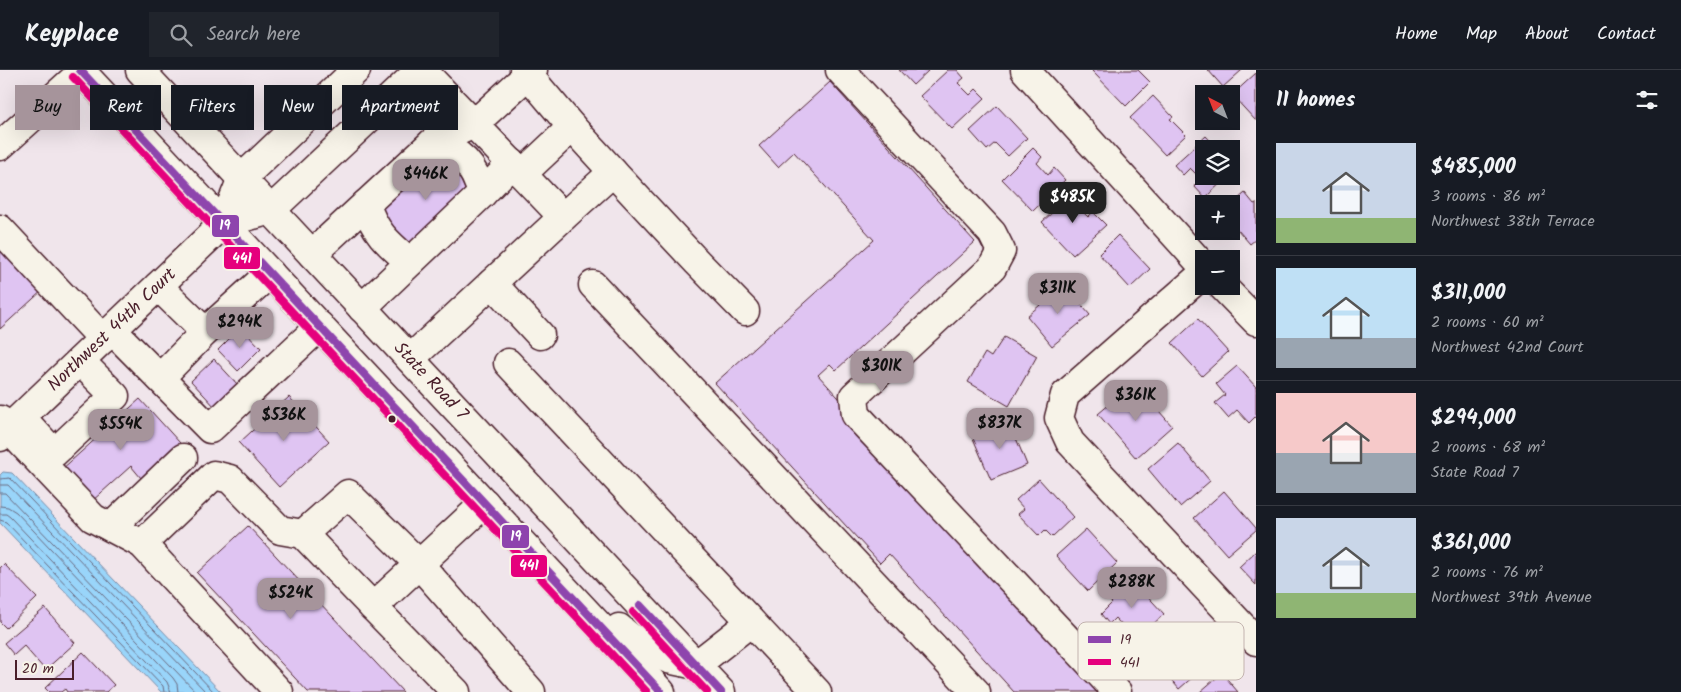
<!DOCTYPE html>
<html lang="en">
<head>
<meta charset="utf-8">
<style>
	body { margin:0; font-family:Kalam,sans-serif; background:#20242c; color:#f1f3f6; height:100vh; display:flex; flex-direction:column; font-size:19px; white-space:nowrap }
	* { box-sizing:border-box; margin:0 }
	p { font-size:16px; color:#9ea1a6 }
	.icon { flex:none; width:28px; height:28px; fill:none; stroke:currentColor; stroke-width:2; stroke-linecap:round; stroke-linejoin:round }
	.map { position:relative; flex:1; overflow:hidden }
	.details { display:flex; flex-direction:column; background:#171b24; width:425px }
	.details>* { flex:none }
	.top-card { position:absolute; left:15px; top:15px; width:475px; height:45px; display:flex; gap:10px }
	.needle { width:32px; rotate:318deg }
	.controls { position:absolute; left:1195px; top:15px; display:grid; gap:10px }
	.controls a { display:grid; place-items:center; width:45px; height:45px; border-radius:0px; background:#171b24; box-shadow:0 5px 20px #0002; font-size:25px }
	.scale { position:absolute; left:15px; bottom:12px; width:59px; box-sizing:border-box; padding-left:5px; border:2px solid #4a1f2b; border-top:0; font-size:14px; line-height:18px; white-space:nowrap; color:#4a1f2b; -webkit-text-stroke:4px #f7f3e8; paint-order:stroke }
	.price { position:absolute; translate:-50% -42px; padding:0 11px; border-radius:10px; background:#a6949b; color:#111; font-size:16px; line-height:32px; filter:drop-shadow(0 1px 2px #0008) }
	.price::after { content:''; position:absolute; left:50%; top:30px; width:15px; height:11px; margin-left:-8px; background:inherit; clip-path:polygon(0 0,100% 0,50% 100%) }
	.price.selected { background:#222; color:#fff }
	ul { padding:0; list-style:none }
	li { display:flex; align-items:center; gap:15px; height:125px; padding:0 20px }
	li+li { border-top:1px solid #363941 }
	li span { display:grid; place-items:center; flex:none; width:140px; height:100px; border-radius:0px; color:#555 }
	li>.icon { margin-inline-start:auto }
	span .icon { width:60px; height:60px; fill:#fffc; stroke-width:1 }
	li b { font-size:21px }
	h2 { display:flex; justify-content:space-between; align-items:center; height:60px; padding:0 20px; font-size:21px }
	.chip { padding:0 18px; border-radius:0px; background:#171b24; box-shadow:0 5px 20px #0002; font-size:18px; line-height:45px }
	.chip.selected { background:#a6949b; color:#111 }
	header { display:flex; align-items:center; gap:30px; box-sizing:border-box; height:70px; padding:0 25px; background:#171b24; border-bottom:1px solid #363941 }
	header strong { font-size:24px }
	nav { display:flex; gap:28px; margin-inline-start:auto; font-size:18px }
	.search { width:350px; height:45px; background:#20242c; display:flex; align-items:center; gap:12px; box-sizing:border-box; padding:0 18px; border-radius:0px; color:#9ea1a6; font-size:19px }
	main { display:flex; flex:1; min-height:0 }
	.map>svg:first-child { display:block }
	.water { fill:#99d5fa; stroke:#798ca7 }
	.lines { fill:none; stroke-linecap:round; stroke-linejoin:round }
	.shore { stroke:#6a687e; stroke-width:1 }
	.building { fill:#dfc4f2; stroke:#4a1f2b }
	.minor-casing { stroke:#4a1f2b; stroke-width:31 }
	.major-casing { stroke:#4a1f2b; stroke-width:31 }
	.minor { stroke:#f7f3e8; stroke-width:28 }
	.major { stroke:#f7f3e8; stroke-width:28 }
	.bus-1-casing { stroke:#f7f3e8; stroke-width:11 }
	.bus-2-casing { stroke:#f7f3e8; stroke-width:11 }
	.bus-1 { stroke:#8e44ad; stroke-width:8 }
	.bus-2 { stroke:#e5007d; stroke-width:8 }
	.bus-dot { fill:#4a1f2b; stroke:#f7f3e8; stroke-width:2 }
	.labels { text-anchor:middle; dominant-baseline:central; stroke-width:5; stroke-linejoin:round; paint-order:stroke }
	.street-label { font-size:18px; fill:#4a1f2b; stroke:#f7f3e8 }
	.key { fill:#f7f3e8; stroke:#c3b3af; stroke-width:1 }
	.key-label { font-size:14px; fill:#4a1f2b }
	.line-badge { stroke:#f7f3e8; stroke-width:2 }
	.badge-label { font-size:14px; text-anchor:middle; font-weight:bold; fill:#fff }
</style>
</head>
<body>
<header>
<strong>Keyplace</strong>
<div class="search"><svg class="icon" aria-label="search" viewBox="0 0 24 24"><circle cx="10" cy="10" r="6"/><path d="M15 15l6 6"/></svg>Search here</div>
<nav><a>Home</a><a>Map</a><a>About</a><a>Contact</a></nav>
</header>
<main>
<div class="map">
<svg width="1256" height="622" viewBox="0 0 1256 622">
	<rect width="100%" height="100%" fill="#f0e5eb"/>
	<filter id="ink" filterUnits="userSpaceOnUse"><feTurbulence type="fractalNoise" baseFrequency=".02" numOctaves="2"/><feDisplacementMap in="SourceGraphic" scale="10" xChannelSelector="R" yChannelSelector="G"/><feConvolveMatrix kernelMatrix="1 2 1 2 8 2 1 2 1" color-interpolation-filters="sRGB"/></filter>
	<g filter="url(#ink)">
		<path class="water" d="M3 402 12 403 221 622H161L0 453V405Z"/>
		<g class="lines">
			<path class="shore" d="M0 409 10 408 214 622
				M0 415H8L206 622
				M0 423H5L196 622
				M0 436 8 437 16 442 173 608 177 614 178 622
				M0 444H6L10 447 167 612 171 622
				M0 450 6 452 163 616 164 622"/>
		</g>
		<path class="building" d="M899 0H929L913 15Z
			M948 0H957L964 8 958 13 970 25 976 19 985 28 952 59 920 26Z
			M1093 0H1138L1150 12 1126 36 1092 1Z
			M1208 0H1242L1223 17Z
			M1256 3V51L1232 25Z
			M830 12 975 172 836 300 830 294 818 305 1105 622H1014L889 484 880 493 715 313 874 170 794 82 778 97 759 76Z
			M1153 26 1173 47 1170 49 1186 65 1165 85 1130 48Z
			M997 36 1027 68 1008 86 995 73 987 80 970 61Z
			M1206 66 1218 79H1204V106H1228L1205 128 1194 116 1201 109 1190 98 1183 105 1174 95Z
			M1033 78 1042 87 1037 93 1048 105 1054 98 1065 110 1033 141 1002 109Z
			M434 86 447 101 454 95 475 118 410 177 378 141 424 99 422 97Z
			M1075 122 1083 130 1077 136 1088 147 1093 142 1106 155 1073 185 1042 152Z
			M1245 123 1254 134 1256 133V169L1250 174 1231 152V135Z
			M1118 165 1150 199 1130 218 1099 184Z
			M0 171 44 219 0 259Z
			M1064 215 1090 245 1052 276 1027 246Z
			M1198 249 1228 282 1202 306 1172 273Z
			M241 257 261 278 238 301 218 280Z
			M1004 267 1037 286 1009 336 968 312 985 283 991 287Z
			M214 289 251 329 228 351 191 311Z
			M1237 296 1256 317V346L1249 353 1237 340 1228 348 1215 333 1225 325 1216 314Z
			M1139 318 1172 356 1136 388 1098 344 1111 333 1115 338Z
			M289 327 329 371 279 417 239 373Z
			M140 329 180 373 141 408 131 396 91 432 61 400Z
			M1009 351 1027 395 991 410 972 366Z
			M1178 373 1210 411 1180 437 1148 399Z
			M1039 409 1073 447 1052 467 1045 460 1039 466 1018 444 1024 439 1016 430Z
			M1224 421 1256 458V460L1227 485 1194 448Z
			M248 456 403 622H308L197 503Z
			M1086 459 1117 493 1088 521 1056 486Z
			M1256 481V515L1239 497Z
			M4 494 37 528 6 558 0 552V498Z
			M1129 506 1164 544 1136 570 1115 548 1109 554 1101 544 1112 533 1107 528Z
			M45 538 75 573 45 600 24 576 14 585 4 573Z
			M1178 557 1209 593 1179 619 1148 582Z
			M83 582 114 615 106 622H67L65 619 61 622H49L45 618Z
			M1222 603 1238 622H1200Z"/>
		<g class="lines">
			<defs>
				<g id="minor">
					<path d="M524 0 572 57 613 102 563 147"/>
					<path d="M840 0 992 163 1001 181 992 198 854 326 856 345 1117 622"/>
					<path d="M1025 0 1204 197"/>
					<path d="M432 73C461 81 474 95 482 124"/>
					<path d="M0 76 82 2"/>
					<path d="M613 102 697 192 745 241"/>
					<path d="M522 104 572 57"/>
					<path d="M366 134C374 162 389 174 410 192"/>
					<path d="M224 153 271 140 420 0"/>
					<path d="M0 159 103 269"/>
					<path d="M312 184 432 73 474 54 533 0"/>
					<path d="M1204 203 1065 325 1059 348 1070 372 1256 571"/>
					<path d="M492 213 540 265"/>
					<path d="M593 215 976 622"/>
					<path d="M158 216 205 262 270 203"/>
					<path d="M1222 216 1256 251"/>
					<path d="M362 238 482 124 512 93"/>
					<path d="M112 260 210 359 320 256"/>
					<path d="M410 289 563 147 422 0"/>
					<path d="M508 293 817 622"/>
					<path d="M160 308 205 262"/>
					<path d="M0 350 93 448 142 474 279 622"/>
					<path d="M31 358 54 383 115 326 80 291"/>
					<path id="s1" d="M0 367 224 153 242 108 356 0"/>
					<path d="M111 457 183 388"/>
					<path d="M303 464 348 424 419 494 531 622"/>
					<path d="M142 474 214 405 230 409 280 460 303 464 373 537 485 433"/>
					<path d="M373 537 456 622"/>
					<path d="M696 595 751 552"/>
				</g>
				<g id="major">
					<path d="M80 0 661 622"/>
					<path id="s2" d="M140 0 721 622"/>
					<path d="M619 558 643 578 668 589 696 595"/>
				</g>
			</defs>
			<use href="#minor" class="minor-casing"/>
			<use href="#major" class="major-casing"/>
			<use href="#minor" class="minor"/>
			<use href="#major" class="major"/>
			<defs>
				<path id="bus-1" d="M80 0 661 622
					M640 535 721 622"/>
				<path id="bus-2" d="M73 7 647 622
					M633 542 707 622"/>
			</defs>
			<use href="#bus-1" class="bus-1-casing"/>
			<use href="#bus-2" class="bus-2-casing"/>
			<use href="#bus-1" class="bus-1"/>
			<use href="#bus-2" class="bus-2"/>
		</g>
	</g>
	<circle class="bus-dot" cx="392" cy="349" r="4.5"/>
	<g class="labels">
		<g class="street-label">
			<text stroke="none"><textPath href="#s1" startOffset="155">Northwest 44th Court</textPath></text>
			<text stroke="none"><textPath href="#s2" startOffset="426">State Road 7</textPath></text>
		</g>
	</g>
	<rect x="1078" y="552" width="166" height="58" rx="8" class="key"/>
	<rect x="1088" y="566" width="23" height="7" fill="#8e44ad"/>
	<rect x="1088" y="589" width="23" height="6" fill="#e5007d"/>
	<g class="key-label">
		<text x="1120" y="574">19</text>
		<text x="1120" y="597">441</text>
	</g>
	<g class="line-badge">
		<rect x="211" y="144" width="29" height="24" rx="5" fill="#8e44ad"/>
		<rect x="223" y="176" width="38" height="24" rx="5" fill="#e5007d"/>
		<rect x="501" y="454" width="29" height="25" rx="5" fill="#8e44ad"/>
		<rect x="510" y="484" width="38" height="24" rx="5" fill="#e5007d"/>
	</g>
	<g class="badge-label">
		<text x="225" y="160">19</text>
		<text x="242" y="193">441</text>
		<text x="516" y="471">19</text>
		<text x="529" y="500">441</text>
	</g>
</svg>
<div class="controls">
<a><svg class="needle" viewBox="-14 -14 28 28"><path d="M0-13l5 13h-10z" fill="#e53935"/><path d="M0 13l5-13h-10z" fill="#9ea1a6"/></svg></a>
<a><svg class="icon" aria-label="layers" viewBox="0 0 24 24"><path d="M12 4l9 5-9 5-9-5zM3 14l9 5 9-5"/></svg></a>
<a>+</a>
<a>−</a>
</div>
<div class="scale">20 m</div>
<b class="price" style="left:426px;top:131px">$446K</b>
<b class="price selected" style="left:1073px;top:154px">$485K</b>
<b class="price" style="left:1058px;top:245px">$311K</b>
<b class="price" style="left:240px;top:279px">$294K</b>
<b class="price" style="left:882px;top:323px">$301K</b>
<b class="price" style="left:1136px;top:352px">$361K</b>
<b class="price" style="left:284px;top:372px">$536K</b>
<b class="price" style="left:1000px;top:380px">$837K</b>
<b class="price" style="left:121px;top:381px">$554K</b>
<b class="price" style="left:1132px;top:539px">$288K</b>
<b class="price" style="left:291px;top:550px">$524K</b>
<div class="top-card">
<a class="chip selected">Buy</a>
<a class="chip">Rent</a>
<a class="chip">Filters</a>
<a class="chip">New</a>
<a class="chip">Apartment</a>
</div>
</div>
<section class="details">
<h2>11 homes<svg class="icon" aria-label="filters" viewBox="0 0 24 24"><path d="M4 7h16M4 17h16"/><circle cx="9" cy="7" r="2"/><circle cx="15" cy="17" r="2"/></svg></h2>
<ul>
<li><span style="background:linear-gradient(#c9d6e8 75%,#8fb573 0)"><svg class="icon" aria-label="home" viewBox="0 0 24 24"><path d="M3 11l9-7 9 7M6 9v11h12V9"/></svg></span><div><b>$485,000</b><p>3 rooms · 86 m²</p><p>Northwest 38th Terrace</p></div></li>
<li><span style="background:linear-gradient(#bfe0f5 70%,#9aa5b1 0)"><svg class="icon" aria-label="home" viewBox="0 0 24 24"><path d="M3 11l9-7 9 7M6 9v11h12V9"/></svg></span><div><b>$311,000</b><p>2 rooms · 60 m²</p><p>Northwest 42nd Court</p></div></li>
<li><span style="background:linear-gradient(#f6c9c9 60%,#9aa5b1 0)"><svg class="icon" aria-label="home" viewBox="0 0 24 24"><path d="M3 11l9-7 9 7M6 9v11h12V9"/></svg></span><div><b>$294,000</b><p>2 rooms · 68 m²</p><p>State Road 7</p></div></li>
<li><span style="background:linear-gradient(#c9d6e8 75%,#8fb573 0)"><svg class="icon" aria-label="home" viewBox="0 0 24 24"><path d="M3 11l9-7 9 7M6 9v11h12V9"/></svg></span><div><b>$361,000</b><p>2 rooms · 76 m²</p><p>Northwest 39th Avenue</p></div></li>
</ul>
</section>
</main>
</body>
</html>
